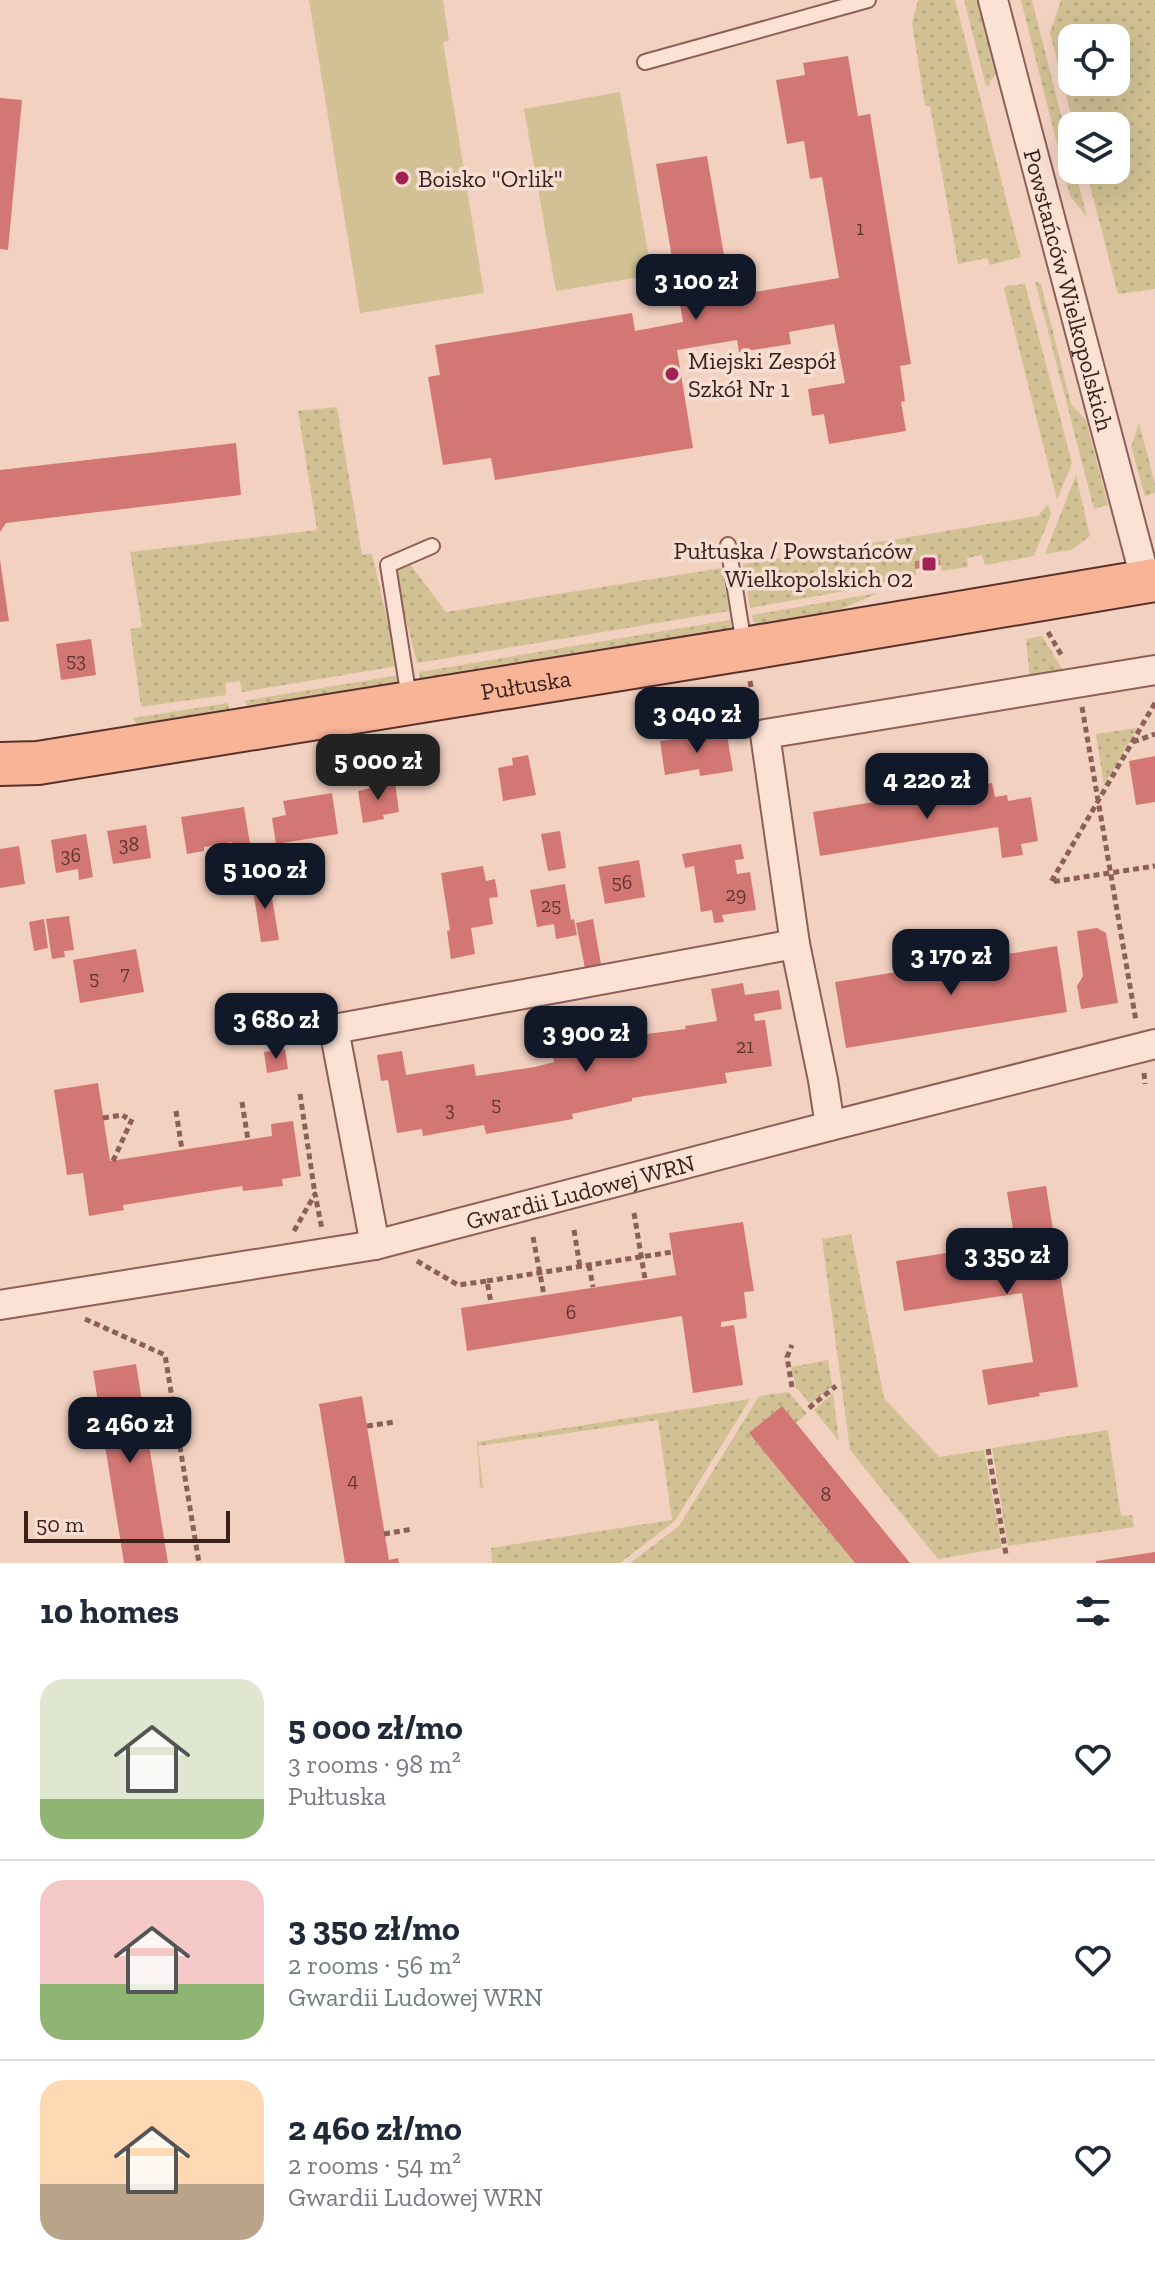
<!DOCTYPE html>
<html lang="en">
<head>
<meta charset="utf-8">
<style>
	body { margin:0; font-family:"Zilla Slab",serif; background:#f2f2f3; color:#1f2937; height:100vh; display:flex; flex-direction:column; font-size:30px; white-space:nowrap }
	* { box-sizing:border-box; margin:0 }
	p { font-size:26px; color:#747a83 }
	.icon { flex:none; width:44px; height:44px; fill:none; stroke:currentColor; stroke-width:2; stroke-linecap:round; stroke-linejoin:round }
	.map { position:relative; height:1563px; overflow:hidden }
	.panel { display:flex; flex-direction:column; background:#fff; flex:1 }
	.panel>* { flex:none }
	.fabs { position:absolute; left:1058px; top:24px; display:grid; gap:16px }
	.fabs a { display:grid; place-items:center; width:72px; height:72px; border-radius:16px; background:#fff; box-shadow:0 8px 32px #0002; font-size:40px }
	.scale { position:absolute; left:24px; bottom:20px; width:206px; box-sizing:border-box; padding-left:8px; border:4px solid #3b201c; border-top:0; font-size:22px; line-height:28px; white-space:nowrap; color:#3b201c; -webkit-text-stroke:6px #f8ded2; paint-order:stroke }
	.price { position:absolute; translate:-50% -68px; padding:0 18px; border-radius:16px; background:#111827; color:#fff; font-size:26px; line-height:52px; filter:drop-shadow(0 2px 4px #0008) }
	.price::after { content:''; position:absolute; left:50%; top:48px; width:24px; height:18px; margin-left:-12px; background:inherit; clip-path:polygon(0 0,100% 0,50% 100%) }
	.price.selected { background:#222; color:#fff }
	ul { padding:0; list-style:none }
	li { display:flex; align-items:center; gap:24px; height:200px; padding:0 40px }
	li+li { border-top:2px solid #e0e1e3 }
	li span { display:grid; place-items:center; flex:none; width:224px; height:160px; border-radius:24px; color:#555 }
	li>.icon { margin-inline-start:auto }
	span .icon { width:96px; height:96px; fill:#fffc; stroke-width:1 }
	li b { font-size:34px }
	h2 { display:flex; justify-content:space-between; align-items:center; height:96px; padding:0 40px; font-size:34px }
	.map>svg:first-child { display:block }
	.green { fill:url(#green-dots); fill-rule:evenodd }
	.pitch { fill:#d1c194 }
	.building { fill:#d37774 }
	.lines { fill:none; stroke-linecap:round; stroke-linejoin:round }
	.service-casing { stroke:#8d5f57; stroke-width:18 }
	.minor-casing { stroke:#8d5f57; stroke-width:32 }
	.primary-casing { stroke:#5a302c; stroke-width:46 }
	.path { stroke:#8d5f57; stroke-width:5; stroke-dasharray:6 4; stroke-linecap:butt }
	.service { stroke:#fbe2d5; stroke-width:14 }
	.minor { stroke:#fbe2d5; stroke-width:28 }
	.primary { stroke:#f8b496; stroke-width:42 }
	.poi-dot { fill:#a12253; stroke:#f8ded2; stroke-width:3 }
	.labels { text-anchor:middle; dominant-baseline:central; stroke-width:7; stroke-linejoin:round; paint-order:stroke }
	.number-label { font-size:20px; fill:#613632 }
	.poi-label { font-size:24px; fill:#3b201c; stroke:#f8ded2; text-anchor:start }
	.street-label { font-size:24px; fill:#3b201c; stroke:#f8ded2 }
</style>
</head>
<body>
<div class="map">
<svg width="1155" height="1563" viewBox="0 0 1155 1563">
	<defs>
		<pattern id="green-dots" width="8" height="8" patternUnits="userSpaceOnUse" patternTransform="scale(2)"><rect width="8" height="8" fill="#d1c194"/><path d="M2 2h.1M6 6h.1" fill="none" stroke="#b4a67f" stroke-width="1.8" stroke-linecap="round"/></pattern>
	</defs>
	<rect width="100%" height="100%" fill="#f2d1c1"/>
	<path class="green" d="M918 0H955L1021 257 990 265 987 258 958 264 930 106H925L912 23Z
		M964 0H978L980 4 998 72 990 81V85L986 86Z
		M1021 0H1032L1072 158V170H1075L1087 217 1070 196Z
		M1061 0H1155V289L1118 294 1086 170H1116V126H1074L1050 33ZM1072 38H1116V82H1072Z
		M1035 281 1041 284 1071 404 1086 420 1108 505 1094 509Z
		M1025 284 1072 463 1057 500 1004 289 1006 286Z
		M337 407 362 555 372 554 398 666 242 692 240 681 226 683V695L141 707 130 629 142 627 130 552 317 530 298 411Z
		M1139 423 1155 484V493L1145 496 1131 447Z
		M1076 475 1090 536 1071 550 1045 554Z
		M1048 504 1051 514 1034 556 985 565 982 555 967 558 968 567 942 571 939 557 915 561 916 575 908 577V580L750 608 743 564 1038 516Z
		M409 563 446 612 722 568 729 611 417 663 393 569Z
		M878 593 839 610 758 625 753 621 752 615Z
		M730 620 731 626 727 632 426 682 420 678 419 672Z
		M1042 636 1068 678H1030L1026 639Z
		M400 675 402 681 398 687 251 710 244 701Z
		M228 703 229 708 225 714 139 727 133 718Z
		M1137 728 1104 786 1096 734Z
		M851 1234 884 1398 939 1457 984 1450 1002 1548 938 1559 850 1450 822 1239Z
		M828 1360 832 1386 810 1404 796 1387 791 1367Z
		M789 1392 807 1414 796 1423 782 1406 749 1433 855 1563H630L679 1526 759 1396Z
		M833 1393 839 1441 814 1410Z
		M750 1399 675 1521 620 1563H492L491 1548 672 1520 658 1420 478 1446 483 1488 480 1487 477 1442Z
		M1108 1430 1121 1516 1132 1515 1134 1527 1008 1546 992 1448Z"/>
	<path class="pitch" d="M309 0H443L449 41 443 42 484 293 360 313Z
		M620 92 652 275 556 291 524 109Z"/>
	<path class="building" d="M848 56 858 116 870 114 911 364 900 366 905 401 901 402 906 431 829 444 824 414 812 416 808 389 845 383 834 324 789 332 791 344 739 352 737 340 677 350 693 448 495 480 491 458 443 465 428 377 440 375 435 345 632 313 635 331 683 322 656 164 707 156 731 296 839 278 822 177 810 179 804 141 787 144 776 80 805 75 803 63Z
		M0 98 22 100 8 250 0 249Z
		M236 443 241 495 6 523 0 532V470Z
		M939 557 941 565 915 569V561Z
		M0 560 9 621 0 622Z
		M91 639 96 675 61 680 56 644Z
		M727 735 733 771 700 776 699 769 665 775 660 741 693 736 694 740Z
		M528 755 536 795 503 801 498 768 513 765 512 758Z
		M1155 756V802L1136 805 1129 761Z
		M395 782 399 812 383 815 384 819 363 823 358 791Z
		M992 783 995 797 1007 795 1008 801 1031 797 1038 841 1021 844 1023 855 1002 858 998 827 820 856 813 812 958 788 960 793 975 791 974 786Z
		M332 793 338 834 276 844 272 818 286 815 283 801Z
		M244 807 250 844 233 847 232 842 204 847V851L187 854 181 817Z
		M146 825 151 858 113 864 107 831Z
		M560 831 566 868 548 871 541 834Z
		M86 834 93 877 79 880 78 869 56 873 51 840Z
		M741 844 744 859 735 860 737 874 750 872 756 910 722 915 724 922 714 923 712 910 701 912 694 866 685 868 682 854Z
		M19 846 25 884 0 888V849Z
		M639 860 645 897 605 904 598 867Z
		M483 866 486 881 495 879 498 897 489 898 493 924 471 928 475 954 451 959 447 931 450 930 441 873Z
		M269 880 279 940 261 942 252 882Z
		M565 884 571 920 574 919 577 935 556 939 554 924 537 927 530 890Z
		M69 916 74 950 64 951 65 957 52 959 46 919Z
		M44 919 48 948 34 951 29 922Z
		M593 919 601 964 585 968 576 923Z
		M1097 928 1106 933 1118 1003 1081 1009 1077 986 1083 976 1077 931Z
		M1057 946 1067 1012 846 1048 835 982Z
		M136 949 144 992 80 1003 73 960Z
		M743 983 745 995 779 990 782 1009 754 1014 755 1021 765 1020 772 1066 725 1073 727 1083 632 1098V1101L572 1114 573 1119 486 1134 484 1125 423 1136 422 1129 397 1133 388 1080 381 1081 377 1055 402 1051 406 1075 474 1064 476 1076 535 1067 554 1062 552 1052 562 1051 563 1056 592 1051 591 1048 623 1043 622 1037 686 1029 685 1026 717 1021 711 989Z
		M285 1049 288 1069 267 1073 264 1052Z
		M98 1083 110 1161 272 1136 271 1124 293 1121 301 1176 282 1179 283 1186 243 1191 242 1186 123 1205 124 1210 89 1216 83 1173 67 1175 54 1090Z
		M1046 1186 1078 1387 1039 1393 1040 1396 988 1405 982 1370 1033 1362 1022 1293 904 1311 896 1261 1015 1242 1007 1192Z
		M743 1222 754 1291 744 1292 747 1318 721 1322V1327L734 1325 743 1385 693 1393 682 1316 467 1351 461 1308 676 1275 669 1233Z
		M136 1364 168 1563H124L93 1371Z
		M362 1396 389 1560 398 1558 399 1563H345L319 1404Z
		M782 1406 796 1423 910 1563H855L749 1433Z
		M1155 1552V1563H1096V1561Z"/>
	<g class="lines">
		<defs>
			<path id="service" d="M645 62 868 0
				M728 545 744 645
				M409 698 388 565 432 546"/>
			<g id="minor">
				<path id="s1" d="M993 0C1043 194 1096 387 1146 582"/>
				<path d="M795 944 765 734 1155 670"/>
				<path d="M375 1245 334 1029 795 944 823 1080 830 1126"/>
				<path id="s2" d="M0 1305 375 1245 830 1126 1155 1044"/>
			</g>
			<g id="primary">
				<path id="s3" d="M0 764 38 763 744 649 1155 580"/>
			</g>
		</defs>
		<use href="#service" class="service-casing"/>
		<use href="#minor" class="minor-casing"/>
		<use href="#primary" class="primary-casing"/>
		<path class="path" d="M1048 632 1063 658
			M750 681 755 710
			M1155 703 1051 882 1155 866
			M1082 707 1136 1021
			M1133 742 1155 734
			M1144 1073 1145 1084
			M300 1094 315 1194
			M242 1102 248 1140
			M176 1111 182 1150
			M103 1118 122 1115 127 1118
			M113 1161 133 1117
			M634 1213 645 1279
			M574 1230 580 1267
			M294 1231 315 1194 322 1229
			M533 1237 544 1295
			M417 1261 458 1285 487 1281 491 1303
			M589 1265 593 1287
			M487 1281 672 1252
			M85 1319 165 1355 199 1563
			M792 1387 787 1357 792 1345
			M809 1408 836 1386
			M367 1426 395 1422
			M988 1449 1006 1554
			M384 1534 413 1529"/>
		<use href="#service" class="service"/>
		<use href="#minor" class="minor"/>
		<use href="#primary" class="primary"/>
	</g>
	<g class="poi-dot">
		<circle cx="402" cy="178" r="8"/>
		<circle cx="672" cy="374" r="8"/>
		<rect x="921" y="556" width="16" height="16" rx="4"/>
	</g>
	<g class="labels">
		<g class="number-label">
			<text x="860" y="228">1</text>
			<text x="76" y="660">53</text>
			<text x="129" y="844">38</text>
			<text x="71" y="855">36</text>
			<text x="622" y="882">56</text>
			<text x="736" y="894">29</text>
			<text x="551" y="905">25</text>
			<text x="125" y="973">7</text>
			<text x="94" y="978">5</text>
			<text x="745" y="1046">21</text>
			<text x="496" y="1104">5</text>
			<text x="450" y="1109">3</text>
			<text x="571" y="1312">6</text>
			<text x="353" y="1480">4</text>
			<text x="826" y="1494">8</text>
		</g>
		<g class="poi-label">
			<text x="418" y="178">Boisko "Orlik"</text>
			<text x="688" y="360">Miejski Zespół<tspan x="688" dy="28">Szkół Nr 1</tspan></text>
			<text x="913" y="550" text-anchor="end">Pułtuska / Powstańców<tspan x="913" dy="28">Wielkopolskich 02</tspan></text>
		</g>
		<g class="street-label">
			<text stroke="none"><textPath href="#s1" startOffset="300">Powstańców Wielkopolskich</textPath></text>
			<text stroke="none"><textPath href="#s3" startOffset="532">Pułtuska</textPath></text>
			<text stroke="none"><textPath href="#s2" startOffset="592">Gwardii Ludowej WRN</textPath></text>
		</g>
	</g>
</svg>
<div class="fabs">
<a><svg class="icon" aria-label="locate" viewBox="0 0 24 24"><circle cx="12" cy="12" r="6"/><path d="M12 2v4M12 18v4M2 12h4M18 12h4"/></svg></a>
<a><svg class="icon" aria-label="layers" viewBox="0 0 24 24"><path d="M12 4l9 5-9 5-9-5zM3 14l9 5 9-5"/></svg></a>
</div>
<div class="scale">50 m</div>
<b class="price" style="left:696px;top:322px">3 100 zł</b>
<b class="price" style="left:697px;top:755px">3 040 zł</b>
<b class="price selected" style="left:378px;top:802px">5 000 zł</b>
<b class="price" style="left:927px;top:821px">4 220 zł</b>
<b class="price" style="left:265px;top:911px">5 100 zł</b>
<b class="price" style="left:951px;top:997px">3 170 zł</b>
<b class="price" style="left:276px;top:1061px">3 680 zł</b>
<b class="price" style="left:586px;top:1074px">3 900 zł</b>
<b class="price" style="left:1007px;top:1296px">3 350 zł</b>
<b class="price" style="left:130px;top:1465px">2 460 zł</b>
</div>
<section class="panel">
<h2>10 homes<svg class="icon" aria-label="filters" viewBox="0 0 24 24"><path d="M4 7h16M4 17h16"/><circle cx="9" cy="7" r="2"/><circle cx="15" cy="17" r="2"/></svg></h2>
<ul>
<li><span style="background:linear-gradient(#dfe7d0 75%,#8fb573 0)"><svg class="icon" aria-label="home" viewBox="0 0 24 24"><path d="M3 11l9-7 9 7M6 9v11h12V9"/></svg></span><div><b>5 000 zł/mo</b><p>3 rooms · 98 m²</p><p>Pułtuska</p></div><svg class="icon" aria-label="heart" viewBox="0 0 24 24"><path d="M12 20l-8-8c-3-5 5-10 8-4 3-6 11-1 8 4z"/></svg></li>
<li><span style="background:linear-gradient(#f6c9c9 65%,#8fb573 0)"><svg class="icon" aria-label="home" viewBox="0 0 24 24"><path d="M3 11l9-7 9 7M6 9v11h12V9"/></svg></span><div><b>3 350 zł/mo</b><p>2 rooms · 56 m²</p><p>Gwardii Ludowej WRN</p></div><svg class="icon" aria-label="heart" viewBox="0 0 24 24"><path d="M12 20l-8-8c-3-5 5-10 8-4 3-6 11-1 8 4z"/></svg></li>
<li><span style="background:linear-gradient(#ffd9b3 65%,#b9a48a 0)"><svg class="icon" aria-label="home" viewBox="0 0 24 24"><path d="M3 11l9-7 9 7M6 9v11h12V9"/></svg></span><div><b>2 460 zł/mo</b><p>2 rooms · 54 m²</p><p>Gwardii Ludowej WRN</p></div><svg class="icon" aria-label="heart" viewBox="0 0 24 24"><path d="M12 20l-8-8c-3-5 5-10 8-4 3-6 11-1 8 4z"/></svg></li>
</ul>
</section>
</body>
</html>
